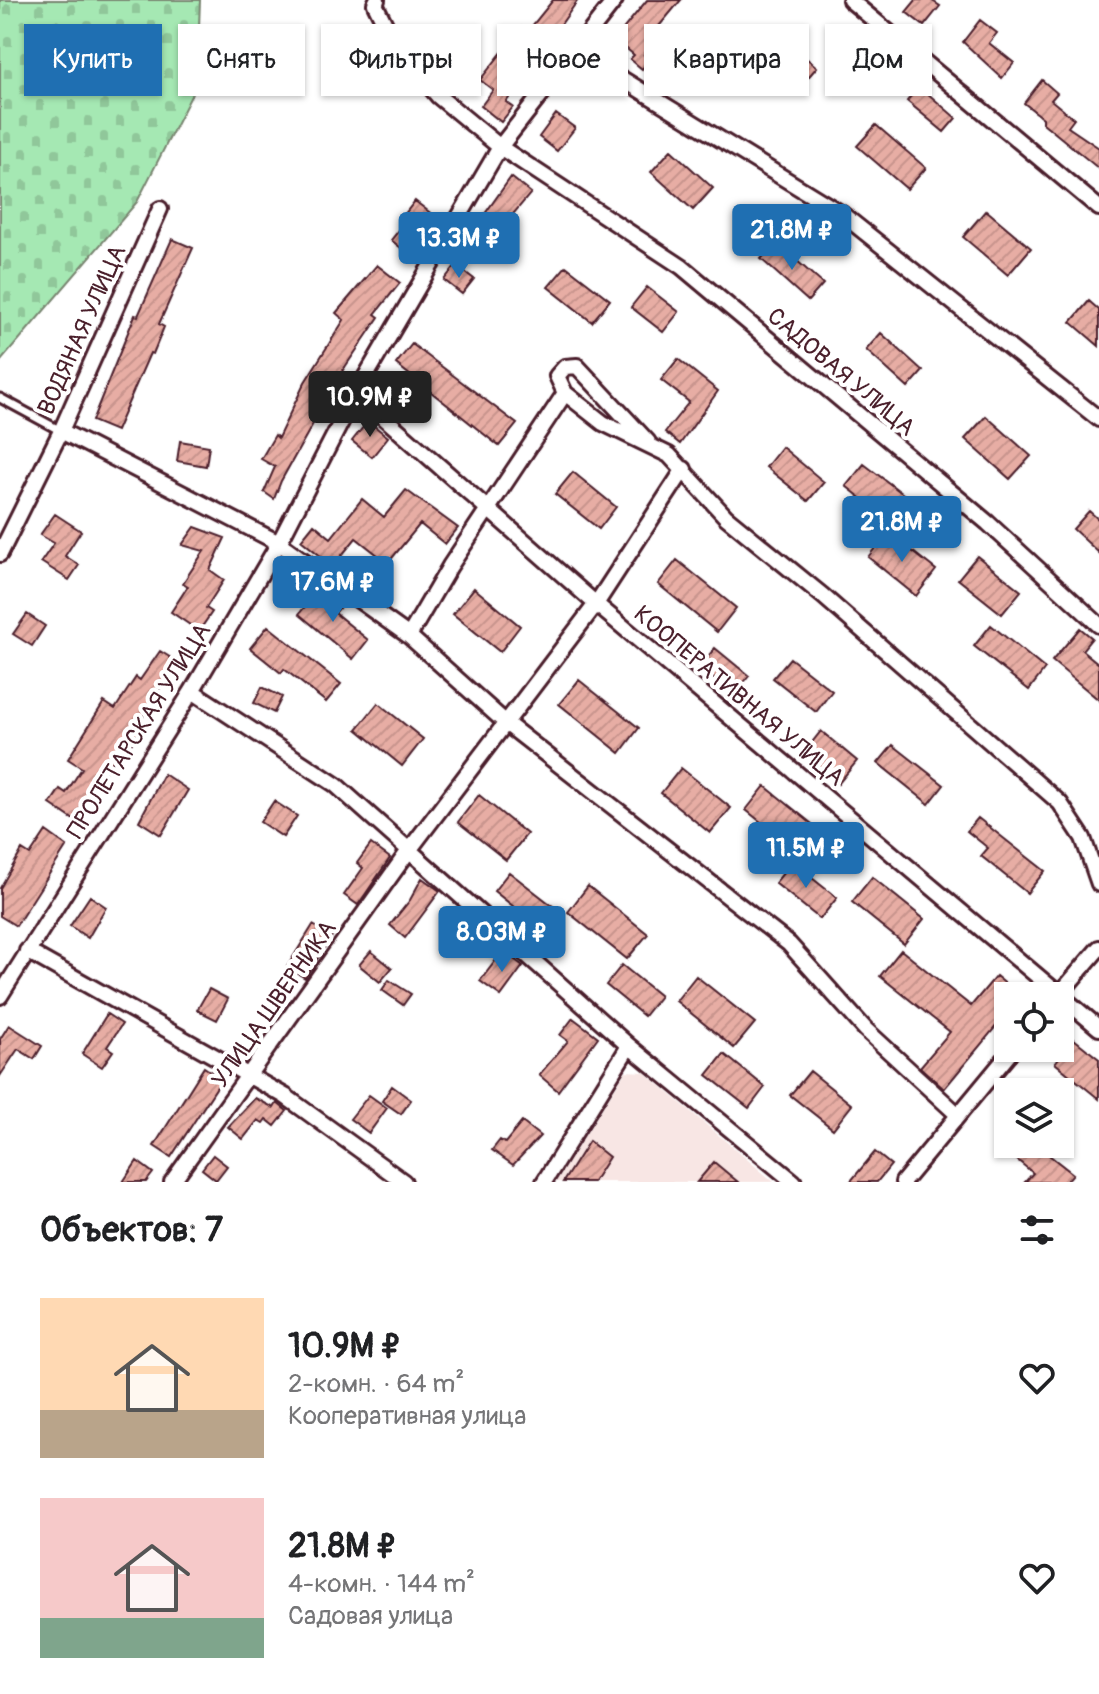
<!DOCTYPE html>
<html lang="ru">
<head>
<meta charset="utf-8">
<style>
	body { margin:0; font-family:Pangolin,sans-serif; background:#f2f2f2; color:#202124; height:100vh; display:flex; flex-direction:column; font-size:30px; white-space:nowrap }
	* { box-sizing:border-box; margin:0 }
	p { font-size:26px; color:#757577 }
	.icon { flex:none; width:44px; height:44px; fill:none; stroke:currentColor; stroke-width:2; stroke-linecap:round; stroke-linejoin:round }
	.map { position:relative; height:1182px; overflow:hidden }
	.sheet { display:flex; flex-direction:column; background:#fff; flex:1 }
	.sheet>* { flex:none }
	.banner { position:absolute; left:24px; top:24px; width:1052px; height:72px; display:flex; gap:16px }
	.fabs { position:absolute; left:994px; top:982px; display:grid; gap:16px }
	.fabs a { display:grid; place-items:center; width:80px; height:80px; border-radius:0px; background:#fff; box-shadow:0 2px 6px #0004; font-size:40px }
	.price { position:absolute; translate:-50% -68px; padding:0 18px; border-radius:8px; background:#1f6fb2; color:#fff; font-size:26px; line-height:52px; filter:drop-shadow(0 2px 4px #0008) }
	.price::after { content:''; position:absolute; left:50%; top:48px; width:24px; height:18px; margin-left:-12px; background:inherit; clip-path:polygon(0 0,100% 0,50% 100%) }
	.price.current { background:#222; color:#fff }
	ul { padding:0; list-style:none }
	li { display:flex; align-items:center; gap:24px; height:200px; padding:0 40px }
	li span { display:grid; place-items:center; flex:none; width:224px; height:160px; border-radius:0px; color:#555 }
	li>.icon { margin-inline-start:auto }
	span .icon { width:96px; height:96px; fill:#fffc; stroke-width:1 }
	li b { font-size:34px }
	h2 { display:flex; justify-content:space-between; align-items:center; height:96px; padding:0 40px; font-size:34px }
	.tag { padding:0 28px; border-radius:0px; background:#fff; box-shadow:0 2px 6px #0004; font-size:28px; line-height:72px }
	.tag.current { background:#1f6fb2; color:#fff }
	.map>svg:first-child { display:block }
	.built { fill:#f8e6e4 }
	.cemetery { fill:url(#cemetery-stones); stroke:#78846f; stroke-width:2 }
	.building { fill:url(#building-hatch); stroke:#4a1f2b; stroke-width:2 }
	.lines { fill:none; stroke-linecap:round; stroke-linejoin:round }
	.service-casing { stroke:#4a1f2b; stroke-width:13 }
	.minor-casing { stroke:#4a1f2b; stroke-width:20 }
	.service { stroke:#fff; stroke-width:7 }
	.minor { stroke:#fff; stroke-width:14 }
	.labels { text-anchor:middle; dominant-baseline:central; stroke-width:8; stroke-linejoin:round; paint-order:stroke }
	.street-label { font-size:24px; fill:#4a1f2b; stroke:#fff }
</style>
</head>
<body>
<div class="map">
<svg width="1099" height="1182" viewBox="0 0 1099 1182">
	<defs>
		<pattern id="cemetery-stones" width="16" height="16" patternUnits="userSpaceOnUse" patternTransform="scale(2)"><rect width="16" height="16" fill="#a5e8b3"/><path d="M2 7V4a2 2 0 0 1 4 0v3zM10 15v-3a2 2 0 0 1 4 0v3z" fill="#90c79a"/></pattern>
		<pattern id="building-hatch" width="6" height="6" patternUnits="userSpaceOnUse" patternTransform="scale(2)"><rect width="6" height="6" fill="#e7ada4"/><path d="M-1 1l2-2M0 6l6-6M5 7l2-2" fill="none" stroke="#c8948d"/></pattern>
	</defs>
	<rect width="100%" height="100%" fill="#fff"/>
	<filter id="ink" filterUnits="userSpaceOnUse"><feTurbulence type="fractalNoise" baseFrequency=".0125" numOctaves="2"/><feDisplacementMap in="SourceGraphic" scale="16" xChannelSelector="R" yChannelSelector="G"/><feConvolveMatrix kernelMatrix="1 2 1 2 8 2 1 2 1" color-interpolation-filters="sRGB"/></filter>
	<g filter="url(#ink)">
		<path class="built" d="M626 1071 644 1072 774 1182H556Z"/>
		<path class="cemetery" d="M0 0H200L197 84 137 202 0 362Z"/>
		<path class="building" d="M553 0H578L550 40 545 36 528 58 536 64 506 102 513 107 501 122 481 106 493 90 480 80 522 27 528 31Z
			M647 0H681L655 31 660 36 644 55 650 60 642 69 630 59 634 55 615 39Z
			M916 0H931L940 6 924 26 906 12Z
			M980 20 997 33 989 43 1014 63 1002 78 963 42Z
			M766 25 817 67 798 89 749 46Z
			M879 53 890 62 867 88 857 79Z
			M1042 80 1057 93 1051 100 1074 119 1068 127 1099 148V169L1043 123V118L1024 103Z
			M919 86 956 118 944 132 907 101Z
			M556 114 575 128 557 151 539 137Z
			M876 125 926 168 907 189 857 146Z
			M671 150 713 188 693 210 651 172Z
			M511 177 531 193 487 245 472 232Z
			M415 201 442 222 414 258 391 240 408 219 404 215Z
			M986 210 1031 248 1008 275 963 237Z
			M172 239 193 248 159 324 164 327 153 354 150 353 116 431 92 421 135 315 138 316Z
			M776 242 823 284 808 301 761 259Z
			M377 265 400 283 375 314 379 317 343 370 281 481 274 499 264 492 275 467 261 459 275 435 278 438 305 382 344 320 336 313Z
			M456 265 474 279 462 294 444 280Z
			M566 266 610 300 592 322 548 287Z
			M647 287 679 312 663 332 631 307Z
			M1089 301 1099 310V346L1071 322Z
			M881 333 923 371 908 388 866 350Z
			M412 344 517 424 499 446 396 364Z
			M678 359 718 391 680 444 665 432 689 402 661 380Z
			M986 416 1031 456 1010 479 965 439Z
			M368 421 388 437 372 457 352 441Z
			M180 441 209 446 206 466 177 461Z
			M782 447 824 482 808 501 766 467Z
			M864 464 907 497 889 520 846 486Z
			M573 472 616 507 599 529 555 494Z
			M406 490 458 528 445 544 420 524 388 563 356 538 333 566 301 540 314 524 331 538 362 499 384 517Z
			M1089 511 1099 520V553L1073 529Z
			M55 514 81 531 65 556 79 565 69 580 41 562 54 543 40 535Z
			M195 527 225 538 210 570 224 580 206 608 212 612 199 631 171 612 188 586 183 583 204 551 182 545Z
			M888 532 936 570 916 596 868 557Z
			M977 556 1021 591 1002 614 958 579Z
			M677 560 736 608 717 632 658 584Z
			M474 588 520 626 500 652 453 614Z
			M319 589 341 606 335 613 368 640 353 659 299 614Z
			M27 614 45 626 32 646 13 634Z
			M991 625 1045 669 1029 690 974 646Z
			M268 626 341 684 326 702 284 669 281 673 250 648Z
			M1080 628 1092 638 1082 650 1099 664V700L1052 661Z
			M715 648 749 676 734 695 699 667Z
			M160 651 176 661 138 725 142 727 128 749 123 745 74 820 50 804 60 789 66 793 82 768 68 759 104 702 115 709 136 677 140 680Z
			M790 658 832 691 816 712 773 678Z
			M579 680 639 728 620 753 559 704Z
			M262 687 282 697 274 713 254 703Z
			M378 703 423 739 402 766 357 729Z
			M821 731 857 761 838 784 802 755Z
			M893 745 944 785 929 804 878 763Z
			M681 768 731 808 710 833 661 793Z
			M164 774 188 790 161 835 139 821Z
			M765 786 812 824 793 848 746 810Z
			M479 795 527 834 506 860 458 822Z
			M274 801 297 816 283 837 260 822Z
			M978 818 1045 871 1027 893 981 856 988 848 967 831Z
			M46 831 67 846 16 926 0 916V888L22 850 30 855Z
			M371 844 390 858 358 905 344 895 363 868 357 863Z
			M792 862 837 898 820 919 775 883Z
			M509 872 554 907 538 926 494 891Z
			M872 877 924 919 904 944 852 902Z
			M422 878 440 891 405 938 390 925 410 900Z
			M588 886 648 934 627 959 568 912Z
			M90 896 106 907 88 938 70 926Z
			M313 925 332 936 305 978 287 967Z
			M901 950 971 1006 996 976 1020 996H1008V1012L944 1089 920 1067 950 1032 880 976Z
			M371 951 392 968 380 982 359 965Z
			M503 951 523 966 501 996 480 981Z
			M622 965 660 996 644 1016 606 985Z
			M696 976 755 1023 734 1048 676 1001Z
			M389 980 411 994 403 1005 382 990Z
			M209 989 228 999 217 1020 197 1010Z
			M107 1014 122 1024 107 1047 113 1051 102 1067 82 1054Z
			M573 1018 598 1037 558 1091 539 1075 568 1041 560 1035Z
			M9 1025 42 1046 34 1059 18 1049 0 1076V1039Z
			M1074 1039 1099 1059V1099L1055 1063Z
			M724 1054 765 1087 749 1108 707 1075Z
			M204 1067 222 1079 171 1157 154 1146Z
			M810 1071 852 1105 833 1129 790 1095Z
			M392 1086 411 1100 401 1114 382 1101Z
			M369 1095 387 1108 369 1133 350 1119Z
			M255 1098 274 1108 277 1103 287 1111 275 1126 266 1119 263 1123 258 1120 243 1139 228 1127Z
			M522 1122 540 1136 513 1165 492 1150 500 1140 505 1143Z
			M589 1141 609 1157 593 1182H563Z
			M1018 1144H1035L1073 1174 1066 1182H1025L1033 1173 1010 1154Z
			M875 1152 891 1165 877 1182H850Z
			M213 1155 227 1166 216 1180 202 1169Z
			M137 1161 153 1173 146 1182H123Z
			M714 1162 738 1182H697Z"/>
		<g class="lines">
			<defs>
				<path id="service" d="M0 398 61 431"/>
				<path id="minor" d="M377 0 375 4 396 47 438 96 500 147 682 267 988 523 1099 625
					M850 0 1099 208
					M575 50 842 214 1099 419
					M356 393 596 604 1099 1028
					M61 431 279 543 409 636 507 724 789 944 866 1030 957 1114
					M648 442 577 366 565 367 557 376 565 393 603 423 669 455 726 517 823 596 1060 803 1083 838 1099 884
					M0 554 61 431 160 209
					M409 636 450 566 565 393
					M192 691 336 785 629 1046 794 1182
					M27 951 285 1096 404 1182
					M0 996 192 691 279 543 356 393 500 147 615 0
					M1058 996 1099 948
					M172 1182 410 849 596 604 684 469
					M544 1182 629 1046
					M903 1182 1014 1048"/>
			</defs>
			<use href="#service" class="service-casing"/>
			<use href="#minor" class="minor-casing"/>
			<use href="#service" class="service"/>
			<use href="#minor" class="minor"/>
		</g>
	</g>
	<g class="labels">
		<g class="street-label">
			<text transform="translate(82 330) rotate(-66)">ВОДЯНАЯ УЛИЦА</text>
			<text transform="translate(841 372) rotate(40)">САДОВАЯ УЛИЦА</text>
			<text transform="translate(739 696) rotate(40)">КООПЕРАТИВНАЯ УЛИЦА</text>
			<text transform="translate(139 731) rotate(-58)">ПРОЛЕТАРСКАЯ УЛИЦА</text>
			<text transform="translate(274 1004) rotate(-55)">УЛИЦА ШВЕРНИКА</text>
		</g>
	</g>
</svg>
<div class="fabs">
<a><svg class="icon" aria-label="locate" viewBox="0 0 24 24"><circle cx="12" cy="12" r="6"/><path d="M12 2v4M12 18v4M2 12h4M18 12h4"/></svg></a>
<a><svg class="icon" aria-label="layers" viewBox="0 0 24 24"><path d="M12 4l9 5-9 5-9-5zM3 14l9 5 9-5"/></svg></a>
</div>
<b class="price" style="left:792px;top:272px">21.8M ₽</b>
<b class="price" style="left:459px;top:280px">13.3M ₽</b>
<b class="price current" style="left:370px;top:439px">10.9M ₽</b>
<b class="price" style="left:902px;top:564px">21.8M ₽</b>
<b class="price" style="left:333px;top:624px">17.6M ₽</b>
<b class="price" style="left:806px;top:890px">11.5M ₽</b>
<b class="price" style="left:502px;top:974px">8.03M ₽</b>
<div class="banner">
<a class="tag current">Купить</a>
<a class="tag">Снять</a>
<a class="tag">Фильтры</a>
<a class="tag">Новое</a>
<a class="tag">Квартира</a>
<a class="tag">Дом</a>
</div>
</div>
<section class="sheet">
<h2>Объектов: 7<svg class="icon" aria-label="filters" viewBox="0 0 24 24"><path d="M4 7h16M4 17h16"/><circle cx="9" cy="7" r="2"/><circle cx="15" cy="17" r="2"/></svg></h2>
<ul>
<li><span style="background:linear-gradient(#ffd9b3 70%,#b9a48a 0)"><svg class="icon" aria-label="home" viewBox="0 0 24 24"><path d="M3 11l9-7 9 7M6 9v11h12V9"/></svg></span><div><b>10.9M ₽</b><p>2-комн. · 64 m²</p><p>Кооперативная улица</p></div><svg class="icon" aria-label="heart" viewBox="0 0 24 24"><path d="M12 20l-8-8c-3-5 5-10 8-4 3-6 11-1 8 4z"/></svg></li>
<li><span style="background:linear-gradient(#f6c9c9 75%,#7fa58c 0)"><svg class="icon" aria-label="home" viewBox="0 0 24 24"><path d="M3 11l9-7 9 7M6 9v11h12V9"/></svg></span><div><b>21.8M ₽</b><p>4-комн. · 144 m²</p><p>Садовая улица</p></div><svg class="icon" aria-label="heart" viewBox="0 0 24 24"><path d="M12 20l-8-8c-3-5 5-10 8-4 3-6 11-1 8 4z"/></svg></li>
</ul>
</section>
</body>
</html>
